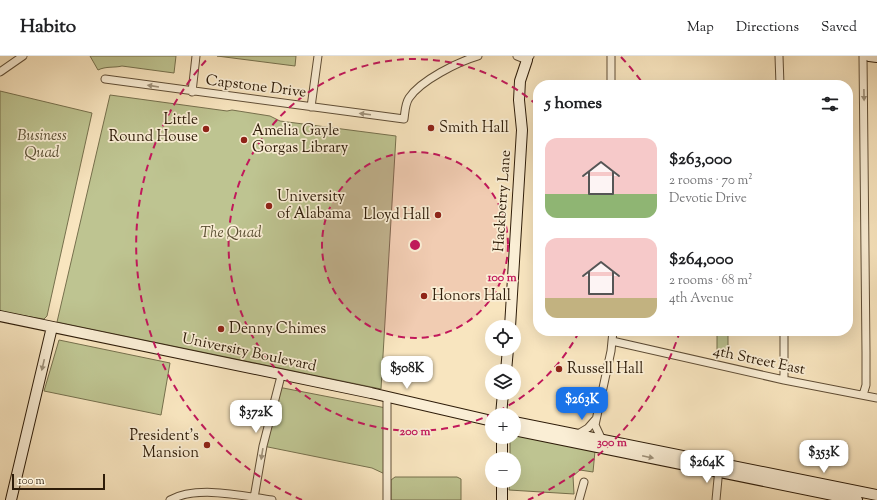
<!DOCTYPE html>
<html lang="en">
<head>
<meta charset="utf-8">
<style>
	body { margin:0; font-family:"Sorts Mill Goudy",serif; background:#f6f6f6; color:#202124; height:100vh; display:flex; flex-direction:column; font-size:15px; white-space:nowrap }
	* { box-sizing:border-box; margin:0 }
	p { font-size:13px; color:#757577 }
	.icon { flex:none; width:22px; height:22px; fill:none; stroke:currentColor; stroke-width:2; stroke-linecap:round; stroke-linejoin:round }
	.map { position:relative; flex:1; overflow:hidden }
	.details { position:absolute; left:533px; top:24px; width:320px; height:256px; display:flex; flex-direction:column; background:#fff; border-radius:16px; box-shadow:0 4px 16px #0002 }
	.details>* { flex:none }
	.buttons { position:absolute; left:485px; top:264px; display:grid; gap:8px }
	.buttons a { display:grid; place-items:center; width:36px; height:36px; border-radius:50%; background:#fff; box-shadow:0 4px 16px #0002; font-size:20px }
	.scale { position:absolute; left:12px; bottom:10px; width:93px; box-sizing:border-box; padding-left:4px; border:2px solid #2e1c09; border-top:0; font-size:11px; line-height:14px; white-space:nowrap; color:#2e1c09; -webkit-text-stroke:3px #faeed5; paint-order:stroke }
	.price { position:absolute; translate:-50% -34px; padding:0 9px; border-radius:8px; background:#fff; color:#222; font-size:13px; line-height:26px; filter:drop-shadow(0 1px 2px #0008) }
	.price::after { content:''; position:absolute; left:50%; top:24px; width:12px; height:9px; margin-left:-6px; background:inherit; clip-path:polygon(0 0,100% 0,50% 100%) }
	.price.current { background:#1a73e8; color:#fff }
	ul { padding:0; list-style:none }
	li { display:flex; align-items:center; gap:12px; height:100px; padding:0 12px }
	li span { display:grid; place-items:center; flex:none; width:112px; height:80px; border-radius:12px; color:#555 }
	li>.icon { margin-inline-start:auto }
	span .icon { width:48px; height:48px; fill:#fffc; stroke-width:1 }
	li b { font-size:17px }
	h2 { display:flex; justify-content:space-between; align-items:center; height:48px; padding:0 12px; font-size:17px }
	header { display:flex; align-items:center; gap:24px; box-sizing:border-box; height:56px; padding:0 20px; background:#fff; border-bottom:1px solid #e0e0e0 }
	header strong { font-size:19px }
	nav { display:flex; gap:22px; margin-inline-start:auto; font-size:14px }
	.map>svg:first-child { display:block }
	.green { fill:#bec491; stroke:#76704d }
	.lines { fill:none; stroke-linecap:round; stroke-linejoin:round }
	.street-casing { stroke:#604e36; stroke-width:9 }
	.secondary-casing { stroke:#2e1c09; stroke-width:12 }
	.street { stroke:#faeed5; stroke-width:7 }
	.secondary { stroke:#faeed5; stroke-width:10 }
	.oneway { fill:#9e9079 }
	.ring { fill:none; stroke:#c2185b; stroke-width:2; stroke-dasharray:7 5 }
	.poi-dot { fill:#8f2418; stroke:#faeed5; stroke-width:1.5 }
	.labels { text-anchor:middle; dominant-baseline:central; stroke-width:3.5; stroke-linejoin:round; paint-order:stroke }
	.street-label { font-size:15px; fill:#2e1c09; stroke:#faeed5 }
	.poi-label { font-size:15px; fill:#2e1c09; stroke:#faeed5; text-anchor:start }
	.park-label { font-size:15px; font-style:italic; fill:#594e32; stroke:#faeed5 }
	.centre { fill:#c2185b; stroke:#faeed5; stroke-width:2 }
	.ring-label { font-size:12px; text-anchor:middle; font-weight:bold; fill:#c2185b; stroke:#faeed5; stroke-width:3.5; stroke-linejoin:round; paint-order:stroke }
</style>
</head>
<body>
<header>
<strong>Habito</strong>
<nav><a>Map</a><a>Directions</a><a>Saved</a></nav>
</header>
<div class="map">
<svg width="877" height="444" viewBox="0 0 877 444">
	<rect width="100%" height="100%" fill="#f8e5bf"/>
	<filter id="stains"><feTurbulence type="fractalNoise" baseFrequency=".005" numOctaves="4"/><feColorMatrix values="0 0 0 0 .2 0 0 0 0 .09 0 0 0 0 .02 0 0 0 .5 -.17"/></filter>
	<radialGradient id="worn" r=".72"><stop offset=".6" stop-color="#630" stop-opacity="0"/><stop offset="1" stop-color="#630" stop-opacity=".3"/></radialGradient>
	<path class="green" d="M90 0H176L174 17 122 10C114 12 106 10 98 14Z
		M217 0H296L295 10Z
		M0 35 92 57 47 260 44 263 0 256Z
		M110 39 227 55 232 54 270 60 280 65 396 80 381 333 57 266Z
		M717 279H728V298H717Z
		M59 284 170 307 161 359 44 335Z
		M278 331 386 352 387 419 372 412 263 390Z
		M514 378 595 395 593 416 580 414 573 420 574 438 509 434 510 425H514V403H510V383L514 381Z
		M395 421H457L461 423V444H391V424Z"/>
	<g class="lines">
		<defs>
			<path id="street" d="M517 0 527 4 530 0
				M611 0V29
				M779 0 780 29
				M863 0 866 296V329L863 339
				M0 16 23 0
				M105 23 404 63C405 56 405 48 409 42 421 24 458 6 478 0
				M192 36 196 0
				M311 51 318 0
				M784 275V324
				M612 285 784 324 877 342
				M578 378 588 372 595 364
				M602 384 595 369 611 295 613 275
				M254 442 263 390 281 320
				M170 444C197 429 243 440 272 444
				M387 444V341
				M579 444 584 426
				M716 444 719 412"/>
			<path id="secondary" d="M869 0 877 1
				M0 260 371 337 492 365
				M510 271 522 74 519 44 520 25 527 4
				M506 315 508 293
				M501 359 503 337
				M514 366 877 439
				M514 374 857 444
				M502 381V403
				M502 425V444
				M11 444 52 271"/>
		</defs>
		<use href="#street" class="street-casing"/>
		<use href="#secondary" class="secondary-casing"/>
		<use href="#street" class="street"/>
		<use href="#secondary" class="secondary"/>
	</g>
	<defs><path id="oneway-solid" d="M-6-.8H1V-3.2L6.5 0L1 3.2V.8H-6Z"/></defs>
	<g class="oneway">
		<use href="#oneway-solid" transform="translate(153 30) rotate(-171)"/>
		<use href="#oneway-solid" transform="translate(864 39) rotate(89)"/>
		<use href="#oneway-solid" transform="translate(365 58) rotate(-173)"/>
		<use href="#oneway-solid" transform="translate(43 309) rotate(103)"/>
		<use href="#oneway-solid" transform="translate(262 398) rotate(99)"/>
		<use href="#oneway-solid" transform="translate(648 401) rotate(12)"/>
	</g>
	<circle cx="415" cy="189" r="93" fill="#c2185b" fill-opacity=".12"/>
	<g class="ring">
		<circle cx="415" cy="189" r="93"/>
		<path d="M579 276A186 186 0 1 1 537 49"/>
		<path d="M680 275A279 279 0 0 1 528 444M302 444A279 279 0 0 1 209 1M621 1A279 279 0 0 1 644 29"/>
	</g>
	<g class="poi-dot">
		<circle cx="431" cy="72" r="4"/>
		<circle cx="206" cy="73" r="4"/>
		<circle cx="244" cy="84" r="4"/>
		<circle cx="269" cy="150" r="4"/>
		<circle cx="438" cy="159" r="4"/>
		<circle cx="424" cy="240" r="4"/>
		<circle cx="221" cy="273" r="4"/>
		<circle cx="559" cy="313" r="4"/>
		<circle cx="207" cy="389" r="4"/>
	</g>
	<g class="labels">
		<g class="street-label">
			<text transform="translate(256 31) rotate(7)">Capstone Drive</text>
			<text transform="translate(503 145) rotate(-86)">Hackberry Lane</text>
			<text transform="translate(249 297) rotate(12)">University Boulevard</text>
			<text transform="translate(759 305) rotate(12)">4th Street East</text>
		</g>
		<g class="poi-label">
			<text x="198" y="64" text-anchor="end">Little<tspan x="198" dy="17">Round House</tspan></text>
			<text x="439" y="72">Smith Hall</text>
			<text x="252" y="75">Amelia Gayle<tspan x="252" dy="17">Gorgas Library</tspan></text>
			<text x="277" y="141">University<tspan x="277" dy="17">of Alabama</tspan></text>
			<text x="430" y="159" text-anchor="end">Lloyd Hall</text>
			<text x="432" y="240">Honors Hall</text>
			<text x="229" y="273">Denny Chimes</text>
			<text x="567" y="313">Russell Hall</text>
			<text x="199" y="380" text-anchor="end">President's<tspan x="199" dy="17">Mansion</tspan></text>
		</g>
		<g class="park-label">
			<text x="42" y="80">Business<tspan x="42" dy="17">Quad</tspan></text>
			<text x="231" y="177">The Quad</text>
		</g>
	</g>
	<circle cx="415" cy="189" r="6" class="centre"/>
	<g class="ring-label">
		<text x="502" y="225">100 m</text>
		<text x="415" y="379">200 m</text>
		<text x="612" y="390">300 m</text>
	</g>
	<rect width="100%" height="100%" filter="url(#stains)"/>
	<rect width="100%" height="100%" fill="url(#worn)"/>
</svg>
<div class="buttons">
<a><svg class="icon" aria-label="locate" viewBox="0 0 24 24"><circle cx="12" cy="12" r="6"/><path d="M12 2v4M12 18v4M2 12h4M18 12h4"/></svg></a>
<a><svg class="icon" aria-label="layers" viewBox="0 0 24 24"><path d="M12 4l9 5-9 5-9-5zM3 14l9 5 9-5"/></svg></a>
<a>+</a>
<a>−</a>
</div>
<div class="scale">100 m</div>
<b class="price" style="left:407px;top:334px">$508K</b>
<b class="price current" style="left:582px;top:365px">$263K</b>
<b class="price" style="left:256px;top:378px">$372K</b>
<b class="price" style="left:824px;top:418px">$353K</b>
<b class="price" style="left:707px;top:428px">$264K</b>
<section class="details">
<h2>5 homes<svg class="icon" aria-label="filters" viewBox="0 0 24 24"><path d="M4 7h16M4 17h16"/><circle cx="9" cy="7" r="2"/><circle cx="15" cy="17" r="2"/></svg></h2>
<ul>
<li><span style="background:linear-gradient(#f6c9c9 70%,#8fb573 0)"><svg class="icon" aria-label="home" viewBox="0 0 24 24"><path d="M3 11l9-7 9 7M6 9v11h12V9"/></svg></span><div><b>$263,000</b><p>2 rooms · 70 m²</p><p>Devotie Drive</p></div></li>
<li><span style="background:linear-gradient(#f6c9c9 75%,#c2b280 0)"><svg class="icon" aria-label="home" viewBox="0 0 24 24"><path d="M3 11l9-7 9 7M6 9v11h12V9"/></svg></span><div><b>$264,000</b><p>2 rooms · 68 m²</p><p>4th Avenue</p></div></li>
</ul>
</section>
</div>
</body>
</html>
